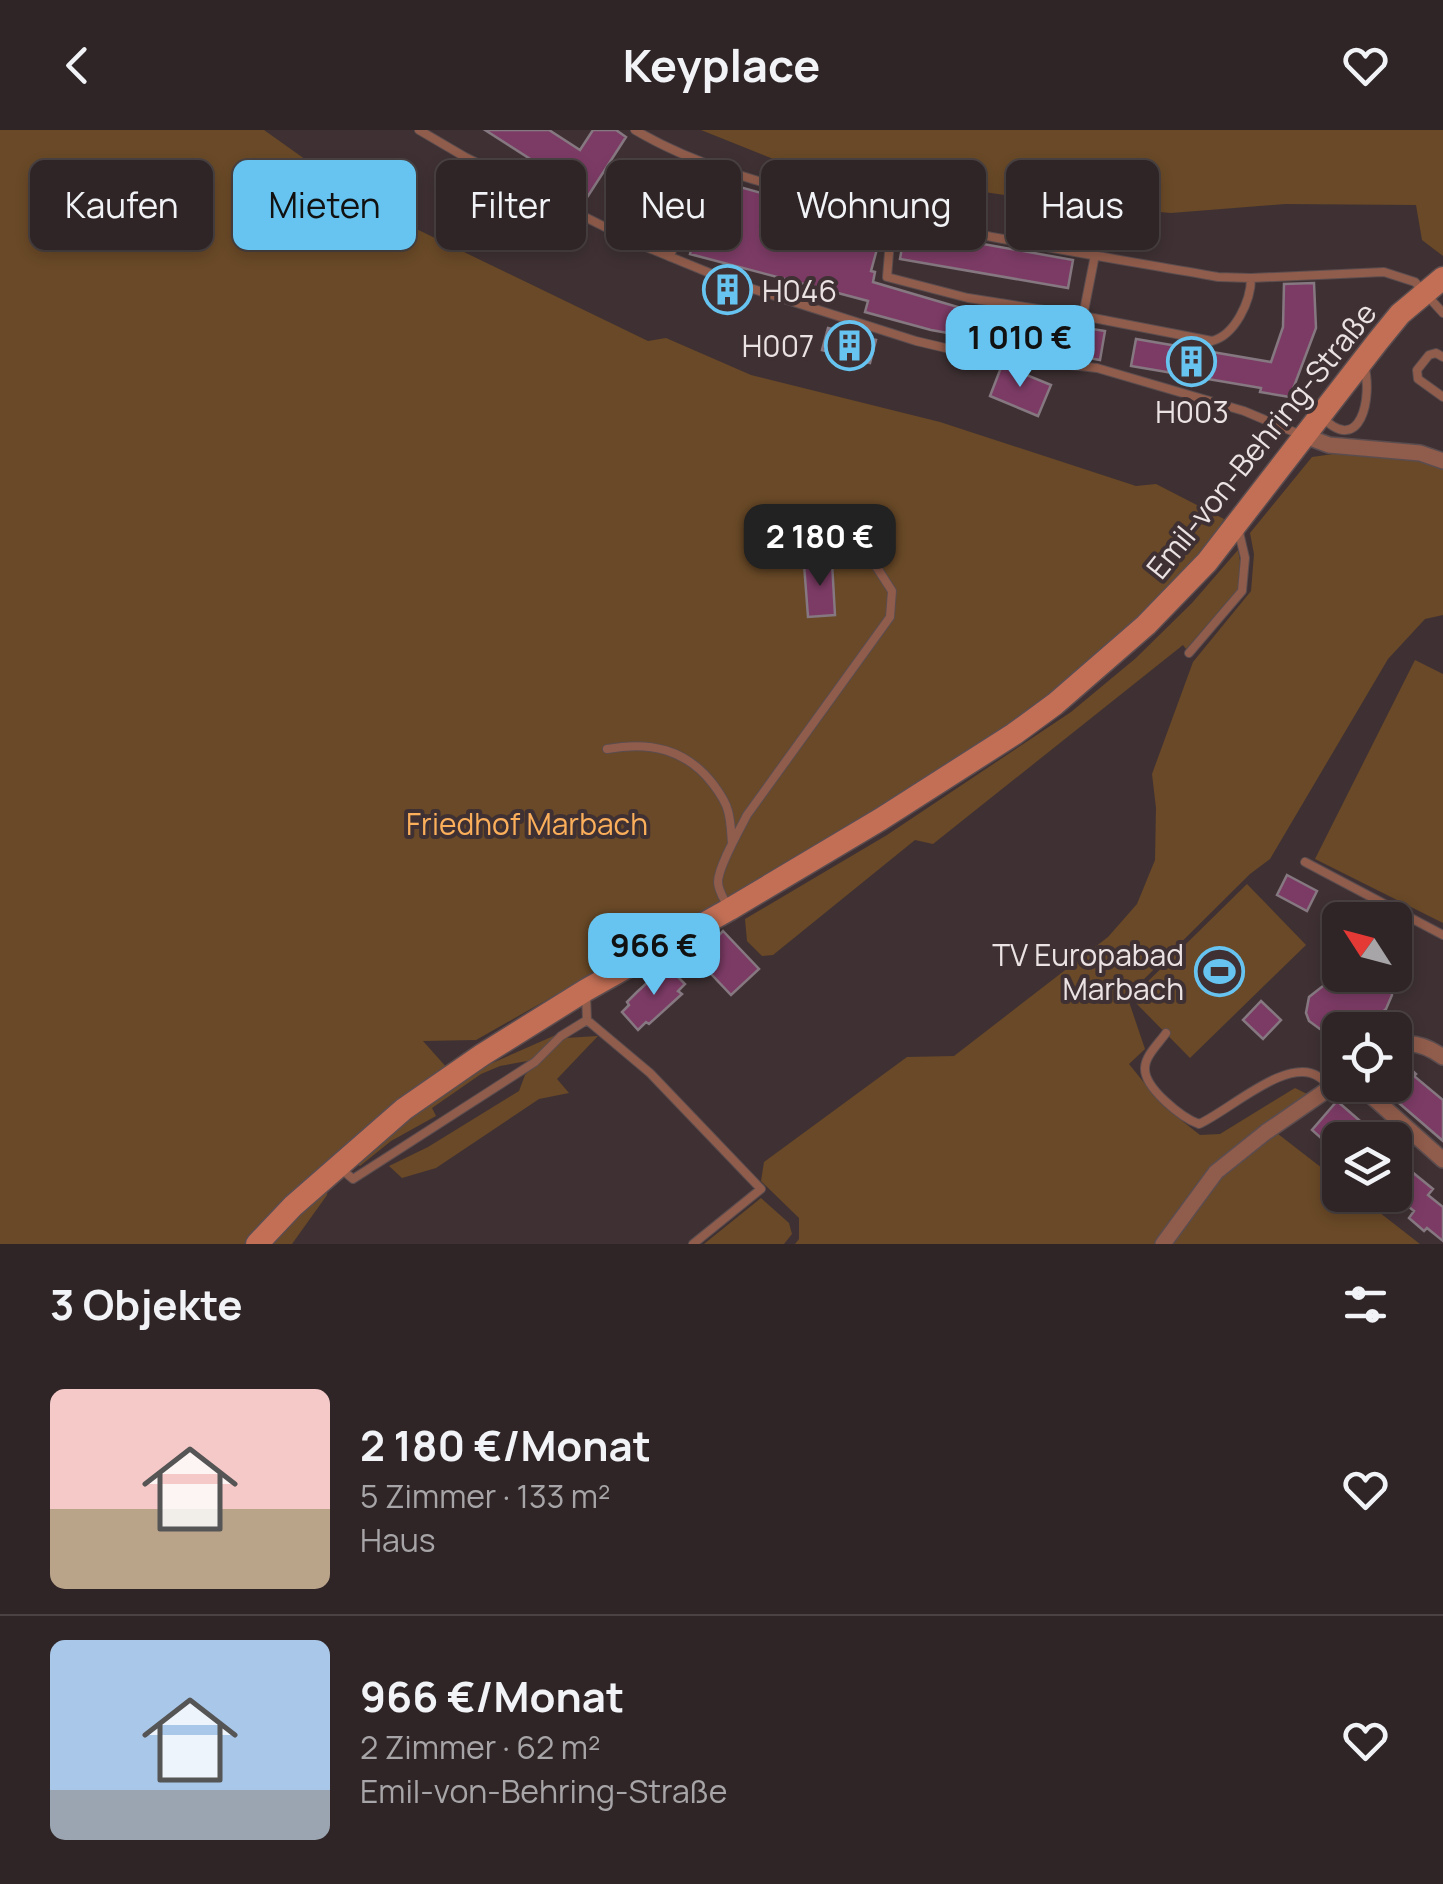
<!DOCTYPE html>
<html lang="de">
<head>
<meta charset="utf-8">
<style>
	body { margin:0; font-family:Manrope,sans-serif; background:#372d2e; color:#f1f3f6; height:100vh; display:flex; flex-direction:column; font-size:38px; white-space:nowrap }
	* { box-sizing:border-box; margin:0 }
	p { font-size:32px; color:#a7a5a7 }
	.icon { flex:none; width:55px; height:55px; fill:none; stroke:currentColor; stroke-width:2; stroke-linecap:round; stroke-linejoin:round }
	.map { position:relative; height:1114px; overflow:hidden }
	.details { display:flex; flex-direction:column; background:#2f2526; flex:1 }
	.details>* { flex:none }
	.hud { position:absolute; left:30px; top:30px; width:1385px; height:90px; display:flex; gap:20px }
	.needle { width:65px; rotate:306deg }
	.fabs { position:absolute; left:1322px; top:772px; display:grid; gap:20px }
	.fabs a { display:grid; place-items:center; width:90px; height:90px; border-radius:15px; background:#2f2526; box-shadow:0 5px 15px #0003,0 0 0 2px #4a4243; font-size:50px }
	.price { position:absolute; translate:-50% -85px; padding:0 22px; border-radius:20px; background:#67c4f0; color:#111; font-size:32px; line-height:65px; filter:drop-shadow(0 2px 5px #0008) }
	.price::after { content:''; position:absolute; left:50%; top:60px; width:30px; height:22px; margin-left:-15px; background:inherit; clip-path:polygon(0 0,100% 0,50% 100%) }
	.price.active { background:#222; color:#fff }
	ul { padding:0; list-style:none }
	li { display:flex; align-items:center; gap:30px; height:250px; padding:0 50px }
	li+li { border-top:2px solid #4a4243 }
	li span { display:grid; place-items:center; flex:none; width:280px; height:200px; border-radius:15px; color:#555 }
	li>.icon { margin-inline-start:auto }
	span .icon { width:120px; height:120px; fill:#fffc; stroke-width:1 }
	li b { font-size:42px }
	h2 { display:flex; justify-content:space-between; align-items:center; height:120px; padding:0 50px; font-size:42px }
	.pill { padding:0 35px; border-radius:15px; background:#2f2526; box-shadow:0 5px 15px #0003,0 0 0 2px #4a4243; font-size:35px; line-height:90px }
	.pill.active { background:#67c4f0; color:#111 }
	header { display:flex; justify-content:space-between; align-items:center; height:130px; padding:0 50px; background:#2f2526; font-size:45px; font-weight:700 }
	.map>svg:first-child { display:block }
	.green { fill:#694927 }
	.building { fill:#7c3b65; stroke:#867880; stroke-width:2.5 }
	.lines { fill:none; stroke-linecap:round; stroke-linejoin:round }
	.service-casing { stroke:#5b4d4f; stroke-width:10 }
	.minor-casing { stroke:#5b4d4f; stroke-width:18 }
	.secondary-casing { stroke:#5b4d4f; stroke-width:25 }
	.service { stroke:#905c4b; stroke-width:8 }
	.minor { stroke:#905c4b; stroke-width:15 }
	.secondary { stroke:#c26f55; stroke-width:22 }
	.labels { text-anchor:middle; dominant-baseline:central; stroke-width:8; stroke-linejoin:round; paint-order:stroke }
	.poi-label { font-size:30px; fill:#ebe2e3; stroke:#3f3133; text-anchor:end }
	.street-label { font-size:30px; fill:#ebe2e3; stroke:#3f3133 }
	.park-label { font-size:30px; fill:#fcaf5b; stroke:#3f3133 }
</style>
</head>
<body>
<header><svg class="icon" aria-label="back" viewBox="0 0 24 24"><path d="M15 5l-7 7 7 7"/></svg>Keyplace<svg class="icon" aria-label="heart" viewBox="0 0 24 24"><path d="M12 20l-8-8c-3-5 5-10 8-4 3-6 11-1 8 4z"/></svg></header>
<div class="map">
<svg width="1443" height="1114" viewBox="0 0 1443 1114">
	<rect width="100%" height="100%" fill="#3f3133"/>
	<path class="green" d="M0 0H264L375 79 648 211 666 208 751 245 940 292 1136 356 1156 354 1224 389 1205 420 1095 536 930 653 476 910 423 911 448 939 328 1056 327 1065 292 1114H0Z
		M701 0H1443V126L1422 110 1416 75 1285 74 1171 83 1058 73 781 32Z
		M1333 324 1418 328 1443 337V485L1425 489 1388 529 1270 729 1250 744 1127 866 1145 919 1129 934 1162 975 1200 1005 1220 1004 1295 958 1307 964 1265 994 1340 1052V1065H1357L1420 1114H795L799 1109V1088L761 1051 764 1032 907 927 954 926 1108 807 1137 774 1155 730 1156 678 1152 644 1193 532 1251 461 1254 424 1250 403 1312 327Z
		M1238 420 1240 431 1238 459 1186 519 1183 515 933 714 915 710 773 825 762 826 747 811 745 789 887 705 1071 582 1136 528 1192 473Z
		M1415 530 1443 544V793L1315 729Z
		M1247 754 1306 815 1190 928 1131 868Z
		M558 904 533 930 500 936 481 944 432 978 436 986 391 1011 360 1036 354 1032 415 981 481 938Z
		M598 906 557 949 569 963 539 969 436 1038 402 1048 389 1036 428 1017 519 961 525 945 565 908Z
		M761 1068 789 1093 792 1104 784 1114H704Z"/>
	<path class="building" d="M485 0H549L580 20 593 0H616L626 7 588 66Z
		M711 49 883 97 871 141 875 142 873 152 961 178 1105 201 1100 230 931 200 865 182 868 171 690 124Z
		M905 100 1073 130 1068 158 900 129Z
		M1314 153 1316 198 1290 267 1260 262 1261 258 1131 236 1136 209 1271 232 1283 197 1284 154Z
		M828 198 876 210 870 233 822 220Z
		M1002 235 1051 255 1038 286 990 266Z
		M832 432 835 485 808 487 804 434Z
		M1287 745 1317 761 1307 781 1277 765Z
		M723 801 759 839 731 865 696 828Z
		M1340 828V845H1390L1392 865 1386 879 1374 890 1356 895V900L1320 899 1309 891 1306 883 1309 867 1323 856 1327 845Z
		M668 837 685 854 678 861 682 864 649 894 646 892 638 900 622 882 629 875 627 872 637 862 660 841 662 843Z
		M1261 871 1281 890 1263 909 1243 890Z
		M1404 933 1416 944 1414 946 1443 970V1011L1378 955H1395V944Z
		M1337 971 1367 997 1356 1010H1340V1025L1312 1000Z
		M1395 1028 1433 1059 1428 1065 1443 1077V1111L1427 1098 1424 1101 1409 1088 1414 1081 1395 1066Z"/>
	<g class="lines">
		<defs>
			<path id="service" d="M419 0 465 27 639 114 734 153 916 211 971 224 1097 238 1244 281 1301 305
				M635 0C694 35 762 53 828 70 956 104 1088 124 1218 147L1251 148 1384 142 1415 152 1443 183
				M892 87 887 147 968 168 1083 186 1095 125
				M670 127 700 31
				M1083 186 1212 211C1235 205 1251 171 1251 148
				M1443 227 1436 223 1429 225 1417 240 1418 249 1443 267
				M1321 286C1361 328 1373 266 1364 235
				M1189 523 1242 461 1245 428 1238 398
				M607 619C650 611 686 619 713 654 719 662 726 672 728 681 731 691 731 703 732 713
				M1305 732 1443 805
				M727 775C724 769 718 760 718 752 718 737 740 699 747 685L890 487 892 461 872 430 853 413 835 411 792 418
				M586 865 587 890 650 943 761 1059 693 1114
				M1166 903C1159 913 1145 926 1145 938 1144 958 1182 988 1199 994 1229 981 1288 925 1319 947 1324 950 1327 954 1330 958
				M340 1038 353 1049 535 932 561 906 587 890"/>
			<path id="minor" d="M1305 306 1329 315 1420 323 1443 331
				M1395 917C1411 909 1430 918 1443 927
				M1359 955 1443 1030
				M1163 1114 1216 1042 1266 1002 1340 951"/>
			<path id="secondary" d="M257 1114 293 1076 404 979 482 925 586 860 730 779 881 689 1014 604 1055 574 1146 495 1207 432 1378 211 1400 184 1443 148"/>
		</defs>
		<use href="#service" class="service-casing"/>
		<use href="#minor" class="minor-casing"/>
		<use href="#secondary" class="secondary-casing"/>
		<use href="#service" class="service"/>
		<use href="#minor" class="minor"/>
		<use href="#secondary" class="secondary"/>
	</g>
	<defs>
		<symbol id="building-ring" viewBox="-11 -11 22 22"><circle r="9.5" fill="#3f3133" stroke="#67c4f0" stroke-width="1.5"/><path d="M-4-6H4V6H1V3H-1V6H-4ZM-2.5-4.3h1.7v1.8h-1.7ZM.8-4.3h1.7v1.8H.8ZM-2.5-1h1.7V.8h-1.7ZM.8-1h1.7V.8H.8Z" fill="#67c4f0"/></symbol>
		<symbol id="stadium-ring" viewBox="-11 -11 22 22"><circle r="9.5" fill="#3f3133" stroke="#67c4f0" stroke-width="1.5"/><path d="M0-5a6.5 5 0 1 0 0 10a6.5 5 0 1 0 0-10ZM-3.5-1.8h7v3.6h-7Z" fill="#67c4f0"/></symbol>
	</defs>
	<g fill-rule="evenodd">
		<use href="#building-ring" x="700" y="132" width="55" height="55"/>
		<use href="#building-ring" x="822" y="188" width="55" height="55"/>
		<use href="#building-ring" x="1164" y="204" width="55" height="55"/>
		<use href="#stadium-ring" x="1192" y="814" width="55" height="55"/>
	</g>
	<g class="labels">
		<g class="poi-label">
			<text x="762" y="160" text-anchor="start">H046</text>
			<text x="814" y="215">H007</text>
			<text x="1192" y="281" text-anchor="middle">H003</text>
			<text x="1184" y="824">TV Europabad<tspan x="1184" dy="34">Marbach</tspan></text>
		</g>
		<g class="street-label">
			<text transform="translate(1261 310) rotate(-51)">Emil-von-Behring-Straße</text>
		</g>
		<g class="park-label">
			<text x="527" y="693">Friedhof Marbach</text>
		</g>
	</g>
</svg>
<div class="fabs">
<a><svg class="needle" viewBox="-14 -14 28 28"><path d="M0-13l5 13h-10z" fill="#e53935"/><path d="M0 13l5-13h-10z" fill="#a7a5a7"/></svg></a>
<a><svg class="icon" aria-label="locate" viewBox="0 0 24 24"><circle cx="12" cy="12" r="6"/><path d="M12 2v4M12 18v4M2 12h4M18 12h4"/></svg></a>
<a><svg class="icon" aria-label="layers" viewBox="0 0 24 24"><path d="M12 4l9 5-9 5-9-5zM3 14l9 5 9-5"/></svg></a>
</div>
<b class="price" style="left:1020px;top:260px">1 010 €</b>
<b class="price active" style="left:820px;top:459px">2 180 €</b>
<b class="price" style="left:654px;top:868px">966 €</b>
<div class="hud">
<a class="pill">Kaufen</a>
<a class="pill active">Mieten</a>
<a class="pill">Filter</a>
<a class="pill">Neu</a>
<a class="pill">Wohnung</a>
<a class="pill">Haus</a>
</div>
</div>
<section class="details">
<h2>3 Objekte<svg class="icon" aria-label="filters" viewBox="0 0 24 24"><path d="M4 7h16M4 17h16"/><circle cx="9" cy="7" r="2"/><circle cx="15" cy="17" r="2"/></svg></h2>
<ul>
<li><span style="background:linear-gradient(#f6c9c9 60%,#b9a48a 0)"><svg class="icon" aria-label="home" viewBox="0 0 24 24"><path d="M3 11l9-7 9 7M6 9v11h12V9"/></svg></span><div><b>2 180 €/Monat</b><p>5 Zimmer · 133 m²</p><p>Haus</p></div><svg class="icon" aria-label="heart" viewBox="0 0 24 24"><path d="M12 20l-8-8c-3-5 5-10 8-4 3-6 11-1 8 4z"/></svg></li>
<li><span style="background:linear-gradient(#a9c7e8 75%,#9aa5b1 0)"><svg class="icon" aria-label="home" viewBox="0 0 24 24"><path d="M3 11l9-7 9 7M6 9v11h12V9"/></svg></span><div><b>966 €/Monat</b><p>2 Zimmer · 62 m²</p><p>Emil-von-Behring-Straße</p></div><svg class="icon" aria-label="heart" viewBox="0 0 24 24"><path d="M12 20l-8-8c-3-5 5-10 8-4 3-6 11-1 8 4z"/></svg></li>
</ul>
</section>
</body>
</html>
